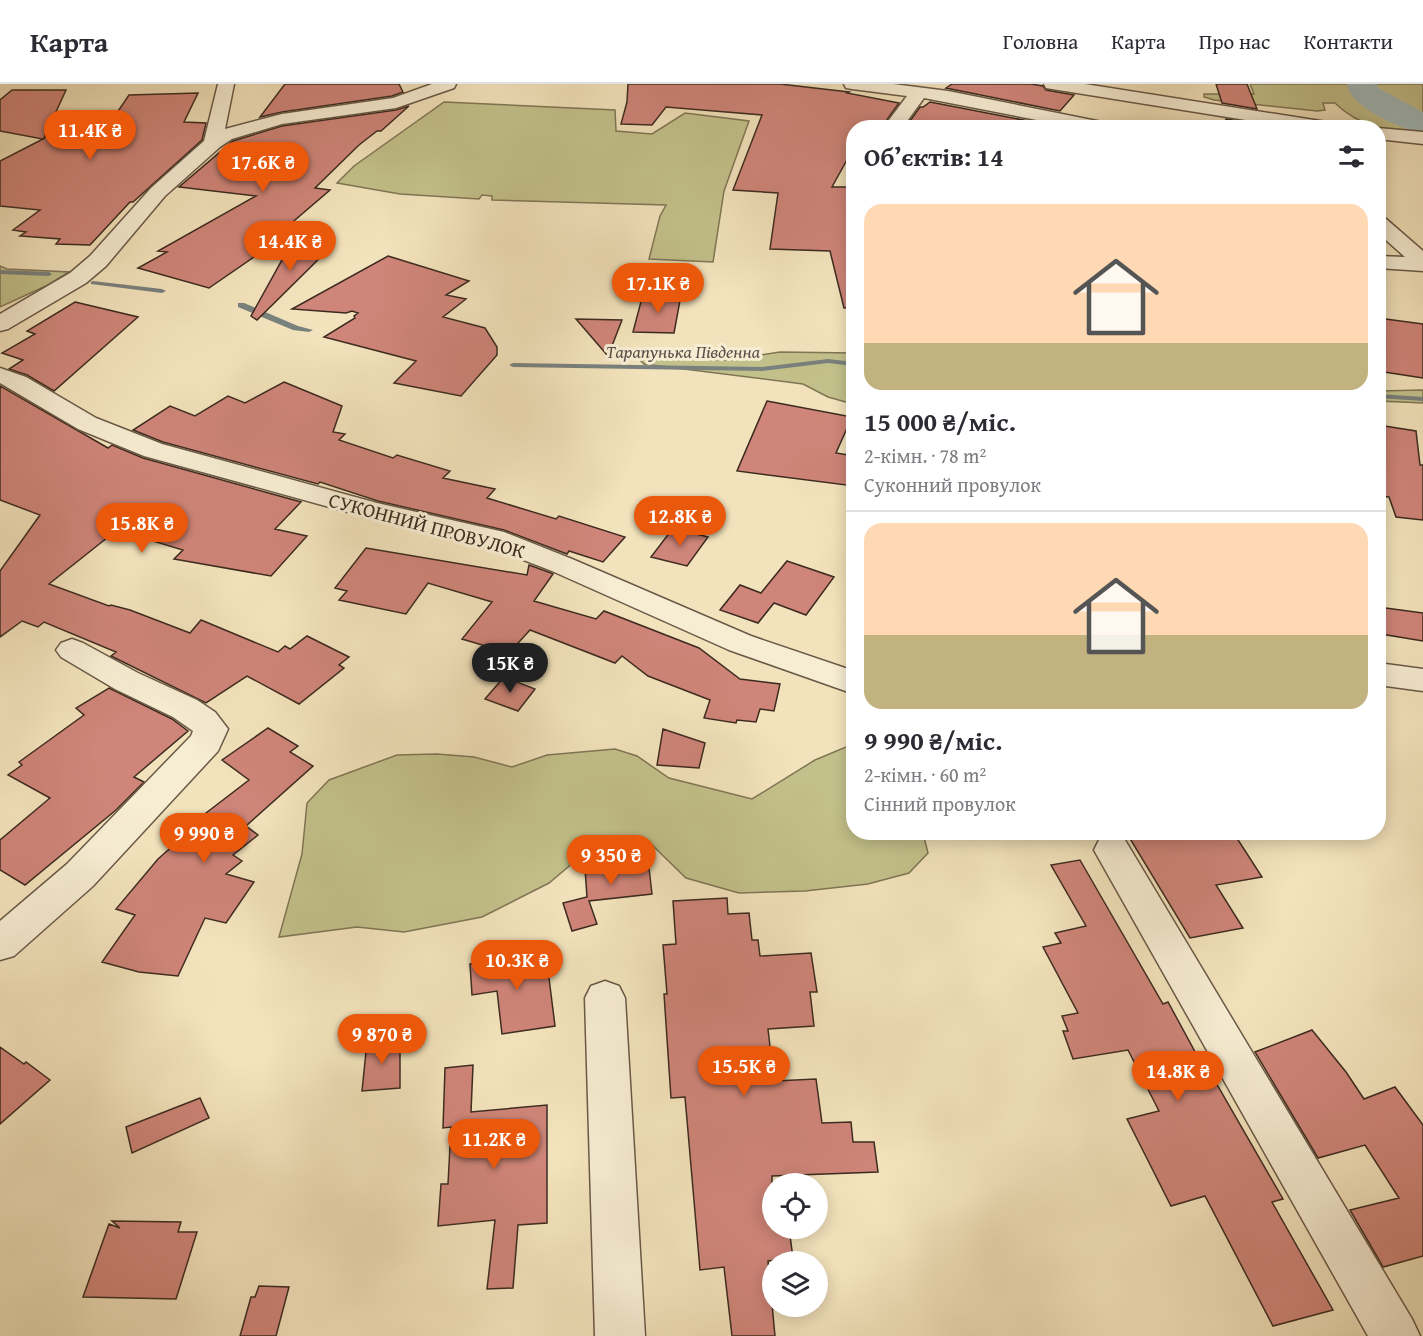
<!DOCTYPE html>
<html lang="uk">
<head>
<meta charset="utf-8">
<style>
	body { margin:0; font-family:"Gentium Book Plus",serif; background:#f2f2f3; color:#2b2b33; height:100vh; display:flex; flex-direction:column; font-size:22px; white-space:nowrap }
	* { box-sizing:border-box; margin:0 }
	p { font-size:20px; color:#7c7c81 }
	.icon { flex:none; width:33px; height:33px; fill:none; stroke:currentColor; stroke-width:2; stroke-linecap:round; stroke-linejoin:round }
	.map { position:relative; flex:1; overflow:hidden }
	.sheet { position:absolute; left:846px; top:36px; width:540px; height:720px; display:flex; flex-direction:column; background:#fff; border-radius:24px; box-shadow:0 3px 15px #0003 }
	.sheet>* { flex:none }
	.controls { position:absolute; left:762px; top:1089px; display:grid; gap:12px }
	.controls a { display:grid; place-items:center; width:66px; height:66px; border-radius:50%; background:#fff; box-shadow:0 3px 15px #0003; font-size:30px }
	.price { position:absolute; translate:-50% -51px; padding:0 14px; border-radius:21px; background:#ea580c; color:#fff; font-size:20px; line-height:39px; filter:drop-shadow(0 2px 3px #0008) }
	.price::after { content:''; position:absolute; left:50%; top:36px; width:18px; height:14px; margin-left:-9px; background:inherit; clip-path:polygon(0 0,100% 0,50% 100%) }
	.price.on { background:#222; color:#fff }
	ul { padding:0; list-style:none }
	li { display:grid; align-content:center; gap:12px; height:318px; padding:0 18px }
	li+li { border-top:2px solid #e1e1e2 }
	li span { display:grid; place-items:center; height:186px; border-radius:18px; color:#555 }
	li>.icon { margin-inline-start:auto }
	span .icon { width:108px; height:108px; fill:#fffc; stroke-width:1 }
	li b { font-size:26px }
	h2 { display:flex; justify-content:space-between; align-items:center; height:72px; padding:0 18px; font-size:26px }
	header { display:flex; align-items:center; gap:36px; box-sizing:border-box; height:84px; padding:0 30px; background:#fff; border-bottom:2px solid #e1e1e2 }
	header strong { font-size:28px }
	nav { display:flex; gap:33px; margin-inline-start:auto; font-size:21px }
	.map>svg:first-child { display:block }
	.green { fill:#c3c18b; stroke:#807656; stroke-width:1.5 }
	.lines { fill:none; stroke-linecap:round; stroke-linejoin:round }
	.stream { fill:#79817e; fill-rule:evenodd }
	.river { fill:#a1bbbc; fill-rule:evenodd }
	.building { fill:#cf8579; stroke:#3d2b20; stroke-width:1.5 }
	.minor-casing { stroke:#6a5947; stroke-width:3 }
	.minor { fill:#f7edd3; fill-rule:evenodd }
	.labels { text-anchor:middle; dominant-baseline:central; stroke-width:6; stroke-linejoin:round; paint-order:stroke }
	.far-water-label { font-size:18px; font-style:italic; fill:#564f47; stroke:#f7edd3 }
	.street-label { font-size:20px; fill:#3d2b20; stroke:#f7edd3 }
</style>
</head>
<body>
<header>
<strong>Карта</strong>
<nav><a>Головна</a><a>Карта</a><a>Про нас</a><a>Контакти</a></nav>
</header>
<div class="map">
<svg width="1423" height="1252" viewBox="0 0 1423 1252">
	<rect width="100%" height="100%" fill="#f3e3bc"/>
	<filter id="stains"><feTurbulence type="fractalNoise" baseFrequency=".00333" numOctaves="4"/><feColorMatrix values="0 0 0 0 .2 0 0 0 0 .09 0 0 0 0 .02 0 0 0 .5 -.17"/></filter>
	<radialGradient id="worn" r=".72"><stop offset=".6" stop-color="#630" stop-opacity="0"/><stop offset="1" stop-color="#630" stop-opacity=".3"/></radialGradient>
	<path class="green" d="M1250 0H1423V51C1391 48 1359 43 1335 19H1323L1325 26 1317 27 1214 16 1204 13V10H1254Z
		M444 18 615 26 616 47 652 50 685 29 749 37 724 107 713 178 649 175 660 132 666 121 492 116V112L482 111 479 115 400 110 337 99 354 82Z
		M0 182 7 185 69 188 48 201 0 223Z
		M641 268 665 274 729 276 780 268 853 269V320L828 313 803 300 644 280 640 276Z
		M1423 306V319L1379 317V307Z
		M853 660 854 748 923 749 928 769 909 789 868 800 805 807 739 809 686 794 651 760 580 773 549 799 482 833 404 848 357 843 279 853 302 770 307 719 329 696 397 671 437 670 474 673 512 683 547 671 615 665 637 672 669 694 752 715 815 676Z"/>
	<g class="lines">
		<path class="stream" d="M0 186 49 188 52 190 49 192 0 190Z
			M93 197 162 205 166 207 162 209 91 200V198Z
			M238 219H244L298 242 313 246 309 248 293 246 238 223Z
			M828 275 854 278V282L828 279 762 287 513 283 509 281 513 279 762 283Z
			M1378 310 1423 313V317L1378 314Z"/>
		<path class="river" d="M1347 0H1377L1378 4 1423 28V50C1402 45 1349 23 1347 0Z"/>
	</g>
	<path class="building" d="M285 0H399L403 8 392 12 282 28 260 33Z
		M628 0H780L849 8 847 9 899 19 881 44H854V63L832 103H854V223L844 224 830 167 770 165 778 109 733 106 762 31 666 23 652 41 621 40 627 18Z
		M952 0H1031L1043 2 1046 6 1074 11 1060 27 946 4Z
		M1216 0H1247L1257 25 1222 19Z
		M12 6H66L44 54 73 39 106 45 129 11 198 9 184 38 206 39 202 56 133 118H130L90 161 56 160 60 155 20 152 26 148 13 146 40 126 0 122V77L43 55 0 47V16Z
		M930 18 1049 41 1047 44H905L920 23H923Z
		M409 22 381 47H377L359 61 315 104 330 106 274 154 280 155 209 204 138 184 167 168 158 167 256 112 179 103 233 57 282 42 396 26Z
		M1226 35 1263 41 1264 44 1224 40Z
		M293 156 333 161 257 236 251 232Z
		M388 172 469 197 446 211 466 215 443 233 485 244 497 263V271L461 312 394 299 416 277 324 253 355 234 354 232 358 229 352 227 346 229 292 225Z
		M643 210 681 211 674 249 633 248Z
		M75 218 138 233 54 307 27 291 9 285 23 276 2 269 35 250 27 247Z
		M1378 234 1423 240V294L1378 287Z
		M576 235 622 236 608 272Z
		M284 298 342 322 333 348 345 350 339 356 393 374 397 371 450 387 443 394 495 405 487 414 556 435 559 432 625 453 603 478 569 467 567 470 504 446 378 417 320 398 318 400 163 358 133 346 170 322 195 332 228 312 245 319Z
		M0 302 108 364 112 361 143 374 301 418 275 445 307 452 271 492 174 475 183 466 117 446 49 500 109 522 111 521 130 526 190 549 201 536 278 568 285 562 290 565 307 552 349 573 339 581 344 584 299 620 247 592 206 619 111 572 116 568 44 538 38 543 22 537 0 553V487L40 431 0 416Z
		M767 317 852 333 836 369 854 372V402L737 387Z
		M1378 341 1416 347 1420 381H1423V436L1396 433 1389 413 1378 412Z
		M673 444 708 453 687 482 651 473Z
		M366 464 527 491 529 481 551 489 553 490 534 517 596 535 604 527 699 564 740 595 780 600 774 627 760 625 756 638 737 636 736 639 704 634 710 616 648 592 622 572 615 579 530 546 509 569 462 555 492 518 428 499 406 530 339 516 347 507 335 504Z
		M787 477 834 493 806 531 774 519 758 539 720 526 740 501 761 509Z
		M1378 523 1423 529V557L1381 550Z
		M504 593 535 605 518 627 485 615Z
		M109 604 172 635 188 647 134 693 144 698 116 726 25 801 0 786V756L50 714 8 691 22 681 19 678 84 631 76 624Z
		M268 644 298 662 290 668 313 682 246 742 258 751 233 771 242 777 226 790 254 798 226 839 205 834 178 892 139 888 102 878 135 831 116 825 158 775 193 744 189 742 249 696 222 676Z
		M663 645 705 659 699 684 657 681Z
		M1126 748H1233L1262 793 1216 801 1243 844 1190 854Z
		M647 767 652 810 589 817 597 840 572 847 563 819 587 813 585 785 610 782 609 772Z
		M1080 776 1163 920 1168 918 1205 986 1208 985 1283 1115 1272 1118 1333 1226 1273 1242 1205 1112 1171 1122 1127 1035 1159 1027 1128 966 1073 975 1063 947H1068L1062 932 1078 929 1043 863 1061 859 1055 849 1086 842 1051 781Z
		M727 814 728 830 749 829 752 856H758L760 872 811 869 817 908H810L814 942 768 945 774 997 816 995 822 1039 851 1038 853 1058H874L878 1088 772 1092V1144H789L793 1174 768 1177 775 1252H732L724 1183 700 1186 685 1013 671 1014 664 910H667L663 861 676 860 673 817Z
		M546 870 555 942 502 950 497 907 472 911 470 880Z
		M1312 946 1346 988 1364 1015 1395 1003 1423 1041V1172L1383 1183 1350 1126 1399 1114 1365 1061 1318 1074 1255 968Z
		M400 953V1004L362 1007 367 958Z
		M0 963 24 980 26 978 50 996 0 1040Z
		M473 981 471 1028 547 1021V1139L518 1141 513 1204 487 1205 495 1136 438 1142 441 1100H448L451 1043 443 1044 445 984Z
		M200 1014 209 1034 132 1069 126 1043Z
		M112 1137 181 1138 178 1148H197L176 1215 83 1213 109 1140 120 1144Z
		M259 1202 289 1203 276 1252H240L251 1213H255Z"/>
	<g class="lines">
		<defs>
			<path id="minor" d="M218 0H234L225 45 282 30 393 14 432 0H456L454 4 396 24 282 40 232 55 220 63 165 112 106 182 86 199 8 245 0 247V230L70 189 90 172 151 104 204 57Z
				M844 0H893L948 7 1107 39 1116 44H1078L924 14 902 44H883L907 12 852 5 846 4Z
				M1044 0H1085L1333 39 1342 44H1295L1052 5 1046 4Z
				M1378 44 1423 48V60L1378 55Z
				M1378 132 1385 134 1423 167V187L1378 184V172L1405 173 1378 149Z
				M0 284 26 293 96 334 162 360 377 419 504 448 572 475 751 552 854 587V610L729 566 552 487 485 461 362 432 144 372 78 345 0 299Z
				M72 555 83 559 138 589 197 616 215 628 228 645 218 667 93 802 14 872 0 876V837L67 780 191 652 193 647 173 633 115 605 61 573 56 566 61 559Z
				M1378 579 1423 585V607L1378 601Z
				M1112 752 1125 756 1412 1235 1420 1252H1368L1094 766 1099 756Z
				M605 897 619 902 625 914 645 1252H595L585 914 591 902Z"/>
		</defs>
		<use href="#minor" class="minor-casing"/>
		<use href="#minor" class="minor"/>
	</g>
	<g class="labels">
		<g class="far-water-label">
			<text x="683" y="267">Тарапунька Південна</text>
		</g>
		<g class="street-label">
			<text transform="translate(427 441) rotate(15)">СУКОННИЙ ПРОВУЛОК</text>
		</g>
	</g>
	<rect width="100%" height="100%" filter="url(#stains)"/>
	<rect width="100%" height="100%" fill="url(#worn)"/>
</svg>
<div class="controls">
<a><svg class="icon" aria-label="locate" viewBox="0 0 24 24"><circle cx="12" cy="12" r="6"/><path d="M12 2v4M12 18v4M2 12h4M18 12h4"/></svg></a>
<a><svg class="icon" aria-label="layers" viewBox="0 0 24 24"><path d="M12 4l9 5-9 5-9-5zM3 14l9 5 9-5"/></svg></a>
</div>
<b class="price" style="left:90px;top:77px">11.4K ₴</b>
<b class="price" style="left:263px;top:109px">17.6K ₴</b>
<b class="price" style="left:290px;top:188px">14.4K ₴</b>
<b class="price" style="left:658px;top:230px">17.1K ₴</b>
<b class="price" style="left:680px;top:463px">12.8K ₴</b>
<b class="price" style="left:142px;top:470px">15.8K ₴</b>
<b class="price on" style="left:510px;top:610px">15K ₴</b>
<b class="price" style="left:204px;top:780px">9 990 ₴</b>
<b class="price" style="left:611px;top:802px">9 350 ₴</b>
<b class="price" style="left:517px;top:907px">10.3K ₴</b>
<b class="price" style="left:382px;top:981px">9 870 ₴</b>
<b class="price" style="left:744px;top:1013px">15.5K ₴</b>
<b class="price" style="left:1178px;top:1018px">14.8K ₴</b>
<b class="price" style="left:494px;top:1086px">11.2K ₴</b>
<section class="sheet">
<h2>Об’єктів: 14<svg class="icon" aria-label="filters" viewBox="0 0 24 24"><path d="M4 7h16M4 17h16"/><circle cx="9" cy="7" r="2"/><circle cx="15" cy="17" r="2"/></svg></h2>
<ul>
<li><span style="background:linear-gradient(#ffd9b3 75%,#c2b280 0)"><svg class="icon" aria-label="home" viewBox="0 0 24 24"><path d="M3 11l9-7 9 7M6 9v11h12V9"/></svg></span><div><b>15 000 ₴/міс.</b><p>2-кімн. · 78 m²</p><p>Суконний провулок</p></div></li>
<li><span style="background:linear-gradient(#ffd9b3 60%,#c2b280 0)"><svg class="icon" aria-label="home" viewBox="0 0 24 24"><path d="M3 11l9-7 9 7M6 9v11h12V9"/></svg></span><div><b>9 990 ₴/міс.</b><p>2-кімн. · 60 m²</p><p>Сінний провулок</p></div></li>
</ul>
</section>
</div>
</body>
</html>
